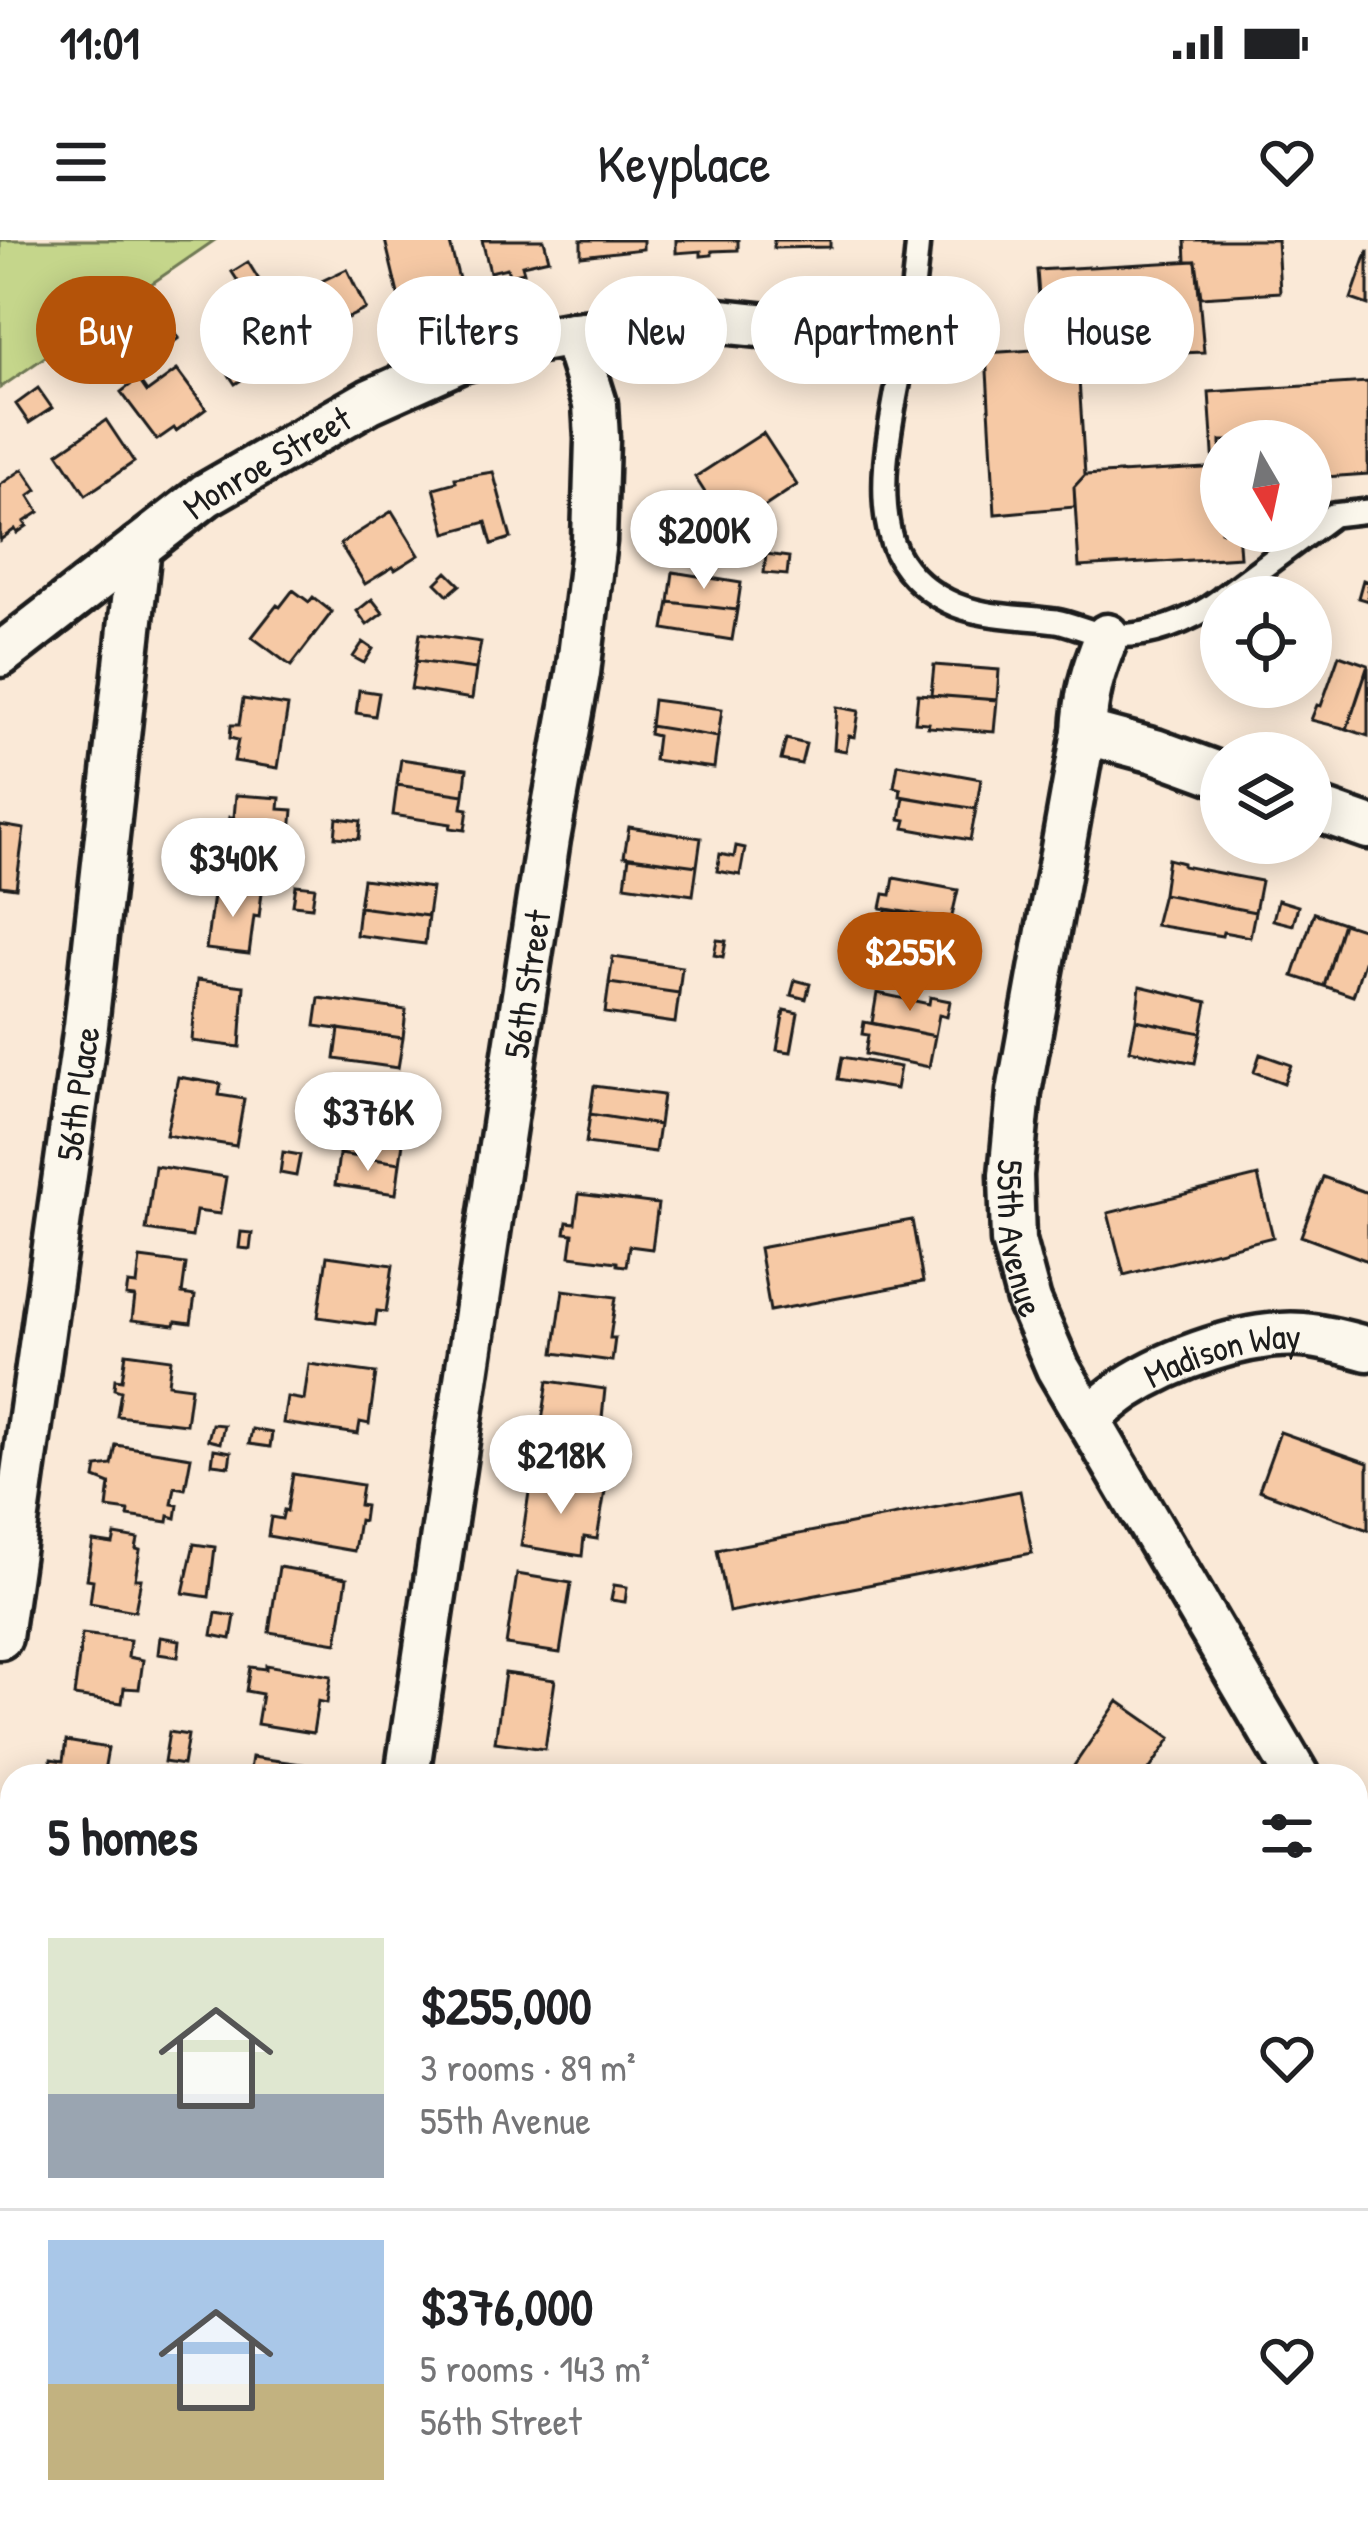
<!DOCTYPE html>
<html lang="en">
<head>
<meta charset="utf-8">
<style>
	body { margin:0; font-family:"Patrick Hand",sans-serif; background:#f2f2f2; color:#202124; height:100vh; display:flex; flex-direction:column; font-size:45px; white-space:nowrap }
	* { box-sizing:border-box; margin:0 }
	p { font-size:39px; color:#757577 }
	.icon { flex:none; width:66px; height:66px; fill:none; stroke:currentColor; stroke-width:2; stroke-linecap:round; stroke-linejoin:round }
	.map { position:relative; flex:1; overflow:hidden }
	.sheet { position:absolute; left:0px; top:1524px; width:1368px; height:771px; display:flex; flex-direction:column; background:#fff; border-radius:36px 36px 0 0; box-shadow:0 6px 30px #0003 }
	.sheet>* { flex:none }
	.banner { position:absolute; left:36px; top:36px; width:1296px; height:108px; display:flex; gap:24px }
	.needle { width:78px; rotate:171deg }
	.tools { position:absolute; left:1200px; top:180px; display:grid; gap:24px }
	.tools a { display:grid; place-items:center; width:132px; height:132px; border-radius:50%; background:#fff; box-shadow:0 6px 30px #0003; font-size:60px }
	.price { position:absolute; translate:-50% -102px; padding:0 27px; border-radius:42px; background:#fff; color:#222; font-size:39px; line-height:78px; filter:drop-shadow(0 3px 6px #0008) }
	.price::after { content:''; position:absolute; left:50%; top:72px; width:36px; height:27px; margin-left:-18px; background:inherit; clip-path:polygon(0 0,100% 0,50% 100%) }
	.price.selected { background:#b45309; color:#fff }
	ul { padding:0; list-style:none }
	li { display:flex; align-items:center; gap:36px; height:300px; padding:0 48px }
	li+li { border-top:3px solid #e0e0e0 }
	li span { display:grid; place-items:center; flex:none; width:336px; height:240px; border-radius:0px; color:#555 }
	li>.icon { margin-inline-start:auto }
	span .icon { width:144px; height:144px; fill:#fffc; stroke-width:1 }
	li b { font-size:51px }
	h2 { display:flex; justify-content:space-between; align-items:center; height:144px; padding:0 48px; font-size:51px }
	.pill { padding:0 42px; border-radius:54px; background:#fff; box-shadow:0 6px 30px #0003; font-size:42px; line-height:108px }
	.pill.selected { background:#b45309; color:#fff }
	.status { display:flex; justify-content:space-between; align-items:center; height:84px; padding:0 60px; background:#fff; direction:ltr }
	.status svg { height:33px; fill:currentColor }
	header { display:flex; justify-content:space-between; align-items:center; height:156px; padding:0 48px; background:#fff; font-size:54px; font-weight:600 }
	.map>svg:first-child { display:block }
	.green { fill:#c5d68b; stroke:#707954; stroke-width:3 }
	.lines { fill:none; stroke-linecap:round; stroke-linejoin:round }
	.stream { stroke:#5f8e97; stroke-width:12 }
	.building { fill:#f6c9a5; stroke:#1c1c1c; stroke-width:3 }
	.service-casing { stroke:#1c1c1c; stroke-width:30 }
	.minor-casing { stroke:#1c1c1c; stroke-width:51 }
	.service { stroke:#fbf7ec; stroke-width:21 }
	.minor { stroke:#fbf7ec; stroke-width:42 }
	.labels { text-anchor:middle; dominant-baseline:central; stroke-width:9; stroke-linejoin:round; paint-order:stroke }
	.street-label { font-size:36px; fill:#1c1c1c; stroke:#fbf7ec }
</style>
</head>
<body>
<div class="status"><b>11:01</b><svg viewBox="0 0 49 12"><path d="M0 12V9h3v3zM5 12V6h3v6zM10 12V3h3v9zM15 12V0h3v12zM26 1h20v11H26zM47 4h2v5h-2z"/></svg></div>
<header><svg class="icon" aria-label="menu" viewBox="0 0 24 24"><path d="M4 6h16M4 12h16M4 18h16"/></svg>Keyplace<svg class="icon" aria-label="heart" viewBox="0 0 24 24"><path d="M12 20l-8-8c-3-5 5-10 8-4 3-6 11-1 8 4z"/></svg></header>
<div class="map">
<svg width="1368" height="2294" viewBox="0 0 1368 2294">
	<rect width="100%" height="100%" fill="#fae9d7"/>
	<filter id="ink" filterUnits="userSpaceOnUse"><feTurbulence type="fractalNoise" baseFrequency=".00833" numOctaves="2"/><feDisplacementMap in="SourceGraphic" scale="24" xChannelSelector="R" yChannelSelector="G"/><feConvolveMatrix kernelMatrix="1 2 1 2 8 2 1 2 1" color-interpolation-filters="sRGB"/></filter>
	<g filter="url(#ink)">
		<path class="green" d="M0 0H215L0 148Z
			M527 2283H1257L1341 2294H525Z"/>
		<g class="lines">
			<path class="stream" d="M951 2294 1008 2290 1014 2294"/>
		</g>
		<path class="building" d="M385 0H449L460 43 399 58Z
			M482 0H544L549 19 522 25 524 32 509 35 507 28 490 32Z
			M581 0H643V9L581 16Z
			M676 0H738V10L712 11V15L701 16V11L676 13Z
			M774 0H830V7L774 8Z
			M1185 0H1277L1280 52 1201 57 1196 21H1186Z
			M1368 10V65L1351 59Z
			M1196 21 1204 112 1078 117 1077 107 1043 109 1037 30Z
			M248 22 261 43 245 52 232 32Z
			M347 29 366 69 312 95 290 51 305 44 307 48Z
			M155 65 179 98 160 112 136 78Z
			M262 72 287 111 235 144 208 103Z
			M66 102 73 110 60 119 54 111Z
			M1077 107 1085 235 1074 247 1075 267 995 274 986 113Z
			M177 130 206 169 176 191 174 188 157 200 121 152 138 139 147 152Z
			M1368 142V234L1311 238V201H1221V227L1214 228 1209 152Z
			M38 148 52 168 29 183 16 164Z
			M106 180 134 222 86 255 58 213Z
			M763 193 797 245 755 273 758 276 749 283 746 279 729 290 695 237Z
			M1221 227V291H1238L1240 317 1079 327 1074 247 1085 235Z
			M23 229 37 250 29 256 39 272 24 282 27 286 17 293 15 289 0 300V245Z
			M493 232 511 298 492 304 486 282 446 293 434 248 456 242 455 238Z
			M392 271 419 315 395 330 393 327 365 344 340 304Z
			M766 314 789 317 787 335 764 333Z
			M447 332 460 345 448 355 436 343Z
			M673 332 741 343 737 370 669 362Z
			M1363 340 1368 342V361L1358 358Z
			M293 350 309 362 313 357 332 372 291 426 252 397 277 365 280 367Z
			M372 359 383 373 367 385 357 371Z
			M669 362 737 370 732 400 664 389Z
			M420 393 481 402 476 429 416 421Z
			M363 402 373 409 364 423 353 417Z
			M1339 415 1368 425 1347 489 1311 480 1317 465 1321 466Z
			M416 421 476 429 472 459 411 449Z
			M934 425 999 430 997 460 931 455Z
			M1368 427V496L1347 489Z
			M359 450 379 453 375 476 356 473Z
			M918 454 997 460 994 492 928 487 929 483 915 482Z
			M243 459 288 466 278 528 234 521 238 500 230 498 231 485H239Z
			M653 460 722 469 718 497 650 486Z
			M837 467 859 471 855 497 849 496 846 511 834 509Z
			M650 486 718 497 714 528 654 520 657 496 649 494Z
			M786 499 806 504 801 524 781 520Z
			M401 519 467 529 464 555 397 545Z
			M898 524 981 539 976 569 900 556 901 549 894 547Z
			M397 545 464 555 462 568 468 569 465 590 450 588 451 584 393 575Z
			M236 555 280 558 279 569 293 570 291 594 279 592 276 623 229 619 232 588H227L229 577H234Z
			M904 557 976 569 970 600 904 588 906 580 900 579Z
			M337 578 361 581 359 599 335 597Z
			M0 585 24 589 16 648 0 646Z
			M629 587 701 598 697 626 624 616Z
			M736 606 745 608 740 635 717 631 720 614 734 617Z
			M629 617 697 626 693 655 625 645Z
			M1168 619 1183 623V626L1261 641 1255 672 1163 654Z
			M894 638 958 650 951 680 881 668 884 654 891 655Z
			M363 639 432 648 428 676 359 667Z
			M296 645 315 647 312 667 293 665Z
			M214 647 262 652 259 677 254 676 249 714 206 709Z
			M1163 654 1255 672 1250 697 1223 692 1222 696 1155 685Z
			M1278 660 1298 666 1293 685 1273 680Z
			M359 667 428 676 425 704 356 695Z
			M886 670 951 680 945 713 880 700Z
			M1314 673 1343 683 1324 746 1293 736Z
			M1343 683 1368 691V709L1353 756 1324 746Z
			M717 700 726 701 723 717 714 715Z
			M613 717 682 727 679 753 609 743Z
			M197 740 244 746 240 807 192 801Z
			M795 740 810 744 806 759 791 755Z
			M609 743 679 753 675 783 605 773Z
			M1140 746 1207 762 1201 793 1136 780Z
			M877 753 929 764 930 757 950 761 947 777 939 775 935 796 872 783Z
			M319 758 406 770 403 798 315 786Z
			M784 770 798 773 791 812 777 810Z
			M1136 780 1201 793 1195 823 1130 810Z
			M864 782 935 796 929 827 865 814 868 795 862 794Z
			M339 789 403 798 398 828 335 819Z
			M1260 814 1291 825 1284 843 1254 832Z
			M842 817 900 827 896 849 838 839Z
			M178 837 221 844 219 855 244 859 236 906 166 895Z
			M594 846 663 855 659 885 590 874Z
			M590 874 659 885 655 912 586 903Z
			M343 887 404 896 400 923 339 914Z
			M283 912 300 915 296 936 280 933Z
			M339 914 400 923 396 954 335 945Z
			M155 926 226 937 220 974 196 971 192 997 146 990Z
			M1258 936 1273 997 1124 1035 1108 973Z
			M1323 937 1368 953V1021L1301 996Z
			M579 954 658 964 652 1009 629 1006 626 1026 617 1025V1022L570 1016 573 994 565 993 567 982 575 983Z
			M912 980 923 1042 770 1071 759 1008Z
			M241 992 252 993 250 1009 239 1008Z
			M327 1016 393 1025 386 1072 377 1071 375 1085 318 1077Z
			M140 1018 186 1024 182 1054 195 1056 191 1083 176 1081 175 1085 132 1080 135 1057 126 1056 128 1044 137 1045Z
			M563 1050 616 1057 610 1098H615L612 1121 554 1113Z
			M126 1113 171 1119 168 1144 191 1147 186 1184 117 1176 121 1151 114 1149 115 1139 122 1140Z
			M309 1124 376 1133 369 1184 360 1182 358 1194 283 1183 287 1157 304 1160Z
			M548 1141 605 1149 598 1217 538 1208Z
			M212 1184 224 1185 220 1203 208 1200Z
			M252 1189 272 1193 270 1207 249 1204Z
			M1280 1192 1368 1223V1290L1259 1250Z
			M116 1205 191 1217 185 1249 175 1247 172 1264 178 1265 176 1278 169 1276 168 1282 128 1276 129 1271 107 1268 110 1244 95 1238 97 1227 112 1225Z
			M214 1209 231 1212 229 1226 212 1224Z
			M293 1234 362 1245 359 1265 365 1266 363 1281 359 1280 354 1311 268 1296 271 1277 282 1279 284 1270 287 1271Z
			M531 1239 605 1251 597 1299 584 1297 582 1316 521 1306Z
			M1020 1251 1032 1313 729 1372 717 1310Z
			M115 1295 138 1299 136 1309 140 1310 135 1339H141L135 1371 90 1363 93 1340 87 1339 93 1301 113 1304Z
			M194 1304 215 1307 209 1357 183 1353Z
			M279 1327 347 1338 337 1403 269 1392Z
			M517 1334 571 1343 560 1413 506 1405Z
			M614 1345 627 1347 625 1362 611 1360Z
			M216 1373 235 1376 231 1399 212 1395Z
			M82 1394 130 1400 128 1417 143 1420 139 1449 124 1448 122 1463 74 1456Z
			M160 1397 180 1400 178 1417 158 1414Z
			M266 1425 331 1436 327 1463 318 1461 313 1493 257 1484 262 1454 246 1451 250 1427 266 1429Z
			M505 1433 555 1440 545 1509 495 1502Z
			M1118 1461 1171 1498 1145 1536H1067Z
			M169 1492 188 1495 183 1525 164 1522Z
			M66 1501 108 1508 104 1531 118 1534V1536H63L49 1533 51 1519 63 1521Z
			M252 1517 316 1526 315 1536H249Z
			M0 2046 12 2047V2073L0 2071Z
			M1368 2074V2137L1356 2140V2076Z
			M0 2154 12 2156V2269L8 2294H0Z
			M86 2283H156L155 2294H85Z
			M248 2289 298 2290 297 2294H248Z"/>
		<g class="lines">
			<defs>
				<path id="service" d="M918 0C915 34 911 67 906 101 896 163 873 240 892 302 901 328 923 349 947 361 980 378 1020 376 1056 381 1074 384 1091 394 1109 395 1147 399 1192 381 1221 359
					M855 95 905 104
					M1223 357 1333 275 1368 271
					M64 2294 65 2283
					M193 2294 194 2283"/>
				<g id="minor">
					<path id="s1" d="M1107 396C1093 430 1086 454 1084 492L1019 852 1011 935 1013 1001 1029 1061 1058 1128 1297 1536"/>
					<path id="s2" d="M0 415 206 255 370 161 459 121 524 103 573 94 655 85 720 81 855 95"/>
					<path d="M1084 492 1155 511 1221 535"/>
					<path d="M1311 567 1368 587"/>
					<path id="s3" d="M1088 1179C1100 1169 1112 1158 1125 1149 1171 1119 1247 1091 1303 1095 1325 1097 1347 1103 1368 1109"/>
					<path id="s4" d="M0 1397 86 786 139 307"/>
					<path id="s5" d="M407 1536 505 879 548 599 578 433 594 301 597 199 595 164 573 94"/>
					<path d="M1356 1637 1368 1657"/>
					<path d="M0 1722 12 1726"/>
					<path d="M1356 1836 1368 1834"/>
				</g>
			</defs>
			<use href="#service" class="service-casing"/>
			<use href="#minor" class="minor-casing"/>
			<use href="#service" class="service"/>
			<use href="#minor" class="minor"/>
		</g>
	</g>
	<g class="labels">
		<g class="street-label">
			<text stroke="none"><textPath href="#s2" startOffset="330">Monroe Street</textPath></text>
			<text stroke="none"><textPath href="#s5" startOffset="801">56th Street</textPath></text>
			<text stroke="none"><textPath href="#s4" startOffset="549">56th Place</textPath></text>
			<text stroke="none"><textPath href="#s1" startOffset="612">55th Avenue</textPath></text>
			<text stroke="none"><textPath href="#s3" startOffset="153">Madison Way</textPath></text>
		</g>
	</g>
</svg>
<div class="tools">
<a><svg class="needle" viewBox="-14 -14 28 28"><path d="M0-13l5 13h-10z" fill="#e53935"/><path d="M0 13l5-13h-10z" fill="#757577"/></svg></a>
<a><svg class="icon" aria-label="locate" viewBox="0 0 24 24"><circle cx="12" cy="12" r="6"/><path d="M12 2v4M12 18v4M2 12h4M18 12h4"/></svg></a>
<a><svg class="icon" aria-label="layers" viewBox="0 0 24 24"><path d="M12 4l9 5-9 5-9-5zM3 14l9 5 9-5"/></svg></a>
</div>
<b class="price" style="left:704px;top:352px">$200K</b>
<b class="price" style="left:233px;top:680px">$340K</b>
<b class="price selected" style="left:910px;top:774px">$255K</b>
<b class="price" style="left:368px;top:934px">$376K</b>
<b class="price" style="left:561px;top:1277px">$218K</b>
<div class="banner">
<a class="pill selected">Buy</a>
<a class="pill">Rent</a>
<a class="pill">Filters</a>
<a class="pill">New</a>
<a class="pill">Apartment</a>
<a class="pill">House</a>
</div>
<section class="sheet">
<h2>5 homes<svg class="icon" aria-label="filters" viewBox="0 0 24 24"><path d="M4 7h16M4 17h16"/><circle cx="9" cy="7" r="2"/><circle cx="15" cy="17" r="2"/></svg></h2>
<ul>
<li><span style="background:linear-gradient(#dfe7d0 65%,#9aa5b1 0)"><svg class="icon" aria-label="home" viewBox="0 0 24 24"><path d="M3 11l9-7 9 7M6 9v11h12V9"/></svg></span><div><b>$255,000</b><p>3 rooms · 89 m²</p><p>55th Avenue</p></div><svg class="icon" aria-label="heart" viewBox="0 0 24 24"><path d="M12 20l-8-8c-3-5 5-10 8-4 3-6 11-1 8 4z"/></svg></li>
<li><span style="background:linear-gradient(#a9c7e8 60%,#c2b280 0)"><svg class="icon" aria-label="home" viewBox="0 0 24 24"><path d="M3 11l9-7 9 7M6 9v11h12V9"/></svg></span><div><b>$376,000</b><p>5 rooms · 143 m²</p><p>56th Street</p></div><svg class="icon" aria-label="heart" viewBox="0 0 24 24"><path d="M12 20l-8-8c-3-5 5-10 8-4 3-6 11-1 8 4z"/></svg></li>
</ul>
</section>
</div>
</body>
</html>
